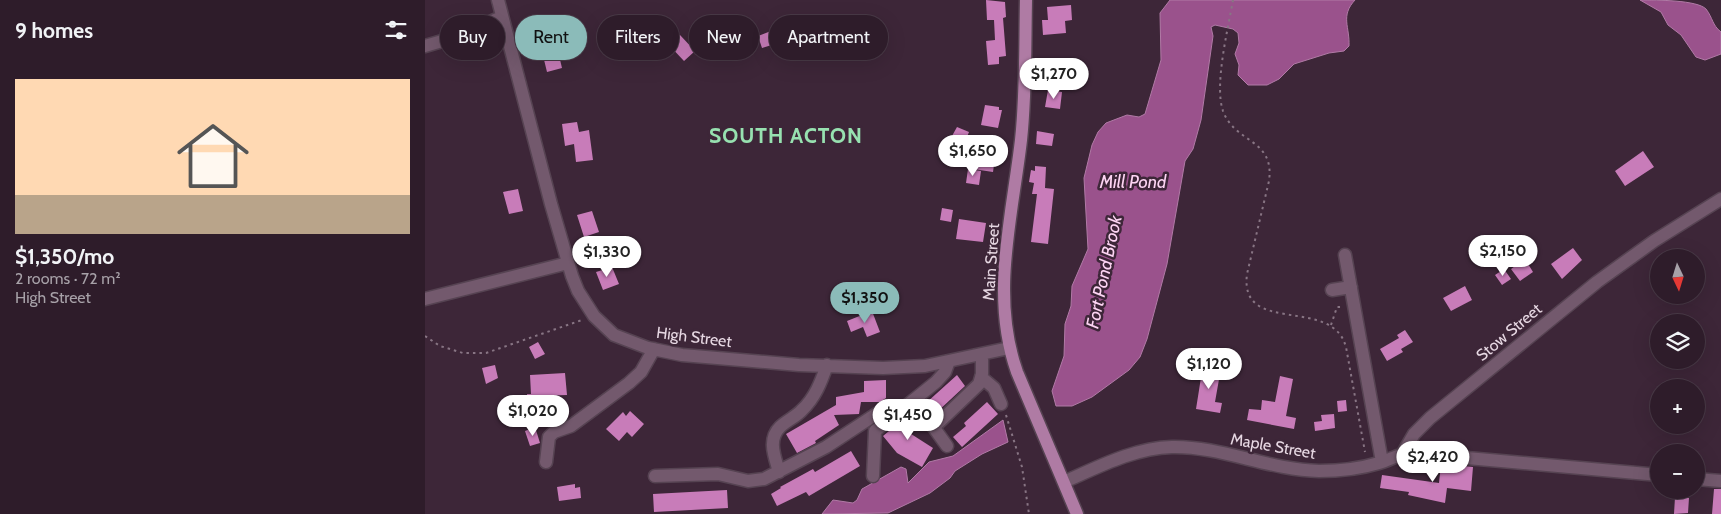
<!DOCTYPE html>
<html lang="en">
<head>
<meta charset="utf-8">
<style>
	body { margin:0; font-family:Cabin,sans-serif; background:#3a2936; color:#f1f3f6; height:100vh; display:flex; flex-direction:column; font-size:19px; white-space:nowrap }
	* { box-sizing:border-box; margin:0 }
	p { font-size:16px; color:#a7a1a8 }
	.icon { flex:none; width:28px; height:28px; fill:none; stroke:currentColor; stroke-width:2; stroke-linecap:round; stroke-linejoin:round }
	.map { position:relative; flex:1; overflow:hidden }
	.sheet { display:flex; flex-direction:column; background:#2e1c2a; width:425px }
	.sheet>* { flex:none }
	.guide { position:absolute; left:15px; top:15px; width:475px; height:45px; display:flex; gap:10px }
	.needle { width:32px; rotate:176deg }
	.buttons { position:absolute; left:1225px; top:249px; display:grid; gap:10px }
	.buttons a { display:grid; place-items:center; width:55px; height:55px; border-radius:50%; background:#2e1c2a; box-shadow:0 5px 20px #0002,0 0 0 1px #493a47; font-size:25px }
	.price { position:absolute; translate:-50% -42px; padding:0 11px; border-radius:18px; background:#fff; color:#222; font-size:16px; line-height:32px; filter:drop-shadow(0 1px 2px #0008) }
	.price::after { content:''; position:absolute; left:50%; top:30px; width:15px; height:11px; margin-left:-8px; background:inherit; clip-path:polygon(0 0,100% 0,50% 100%) }
	.price.active { background:#8bbbb9; color:#111 }
	ul { padding:0; list-style:none }
	li { display:grid; align-content:center; gap:10px; height:265px; padding:0 15px }
	li+li { border-top:1px solid #493a47 }
	li span { display:grid; place-items:center; height:155px; border-radius:0px; color:#555 }
	li>.icon { margin-inline-start:auto }
	span .icon { width:90px; height:90px; fill:#fffc; stroke-width:1 }
	li b { font-size:21px }
	h2 { display:flex; justify-content:space-between; align-items:center; height:60px; padding:0 15px; font-size:21px }
	.chip { padding:0 18px; border-radius:22px; background:#2e1c2a; box-shadow:0 5px 20px #0002,0 0 0 1px #493a47; font-size:18px; line-height:45px }
	.chip.active { background:#8bbbb9; color:#111 }
	main { display:flex; flex:1; min-height:0 }
	.map>svg:first-child { display:block }
	.water { fill:#9a528c; stroke:#b17aa6 }
	.building { fill:#c87cb9 }
	.lines { fill:none; stroke-linecap:round; stroke-linejoin:round }
	.minor-casing { stroke:#564352; stroke-width:15 }
	.major-casing { stroke:#564352; stroke-width:15 }
	.path { stroke:#887584; stroke-width:2; stroke-dasharray:2.5 4; stroke-linecap:butt }
	.minor { stroke:#73596d; stroke-width:12 }
	.major { stroke:#af7ba4; stroke-width:12 }
	.labels { text-anchor:middle; dominant-baseline:central; stroke-width:5; stroke-linejoin:round; paint-order:stroke }
	.street-label { font-size:16px; fill:#e7d8e3; stroke:#3d2638 }
	.water-label { font-size:18px; font-style:italic; fill:#fed5f4; stroke:#3d2638 }
	.district-label { font-size:21px; font-weight:bold; letter-spacing:1px; fill:#97e1b0; stroke:#3d2638 }
</style>
</head>
<body>
<main>
<section class="sheet">
<h2>9 homes<svg class="icon" aria-label="filters" viewBox="0 0 24 24"><path d="M4 7h16M4 17h16"/><circle cx="9" cy="7" r="2"/><circle cx="15" cy="17" r="2"/></svg></h2>
<ul>
<li><span style="background:linear-gradient(#ffd9b3 75%,#b9a48a 0)"><svg class="icon" aria-label="home" viewBox="0 0 24 24"><path d="M3 11l9-7 9 7M6 9v11h12V9"/></svg></span><div><b>$1,350/mo</b><p>2 rooms · 72 m²</p><p>High Street</p></div></li>
</ul>
</section>
<div class="map">
<svg width="1296" height="514" viewBox="0 0 1296 514">
	<rect width="100%" height="100%" fill="#3d2638"/>
	<path class="water" d="M745 0H930C915 16 925 27 924 46L919 51 904 53 869 64 854 79 842 85H823L813 75 814 65 810 54 814 43 813 33 808 29 790 25 786 27 788 36 776 120 768 149 760 161 742 264 722 339 715 357 704 370 667 397 647 406H631L627 391 639 356 640 324 646 306 647 286 663 249 659 178 667 145 673 132 681 123 702 115 714 117 720 114 736 60 735 13Z
		M1215 0C1232 0 1272 0 1281 9 1288 18 1287 25 1296 32V54L1280 60 1271 57 1256 35 1243 25 1236 12Z
		M578 420 583 442 557 454 530 471 525 478 505 493 463 513 397 514 408 500 428 503 432 500 437 489 476 467 481 469 483 483 504 462 528 456Z"/>
	<path class="building" d="M561 0 580 2 581 17 578 18 581 56 574 57V64L563 65 561 41 570 40 569 20H562Z
		M646 5 647 20 640 21 641 33 618 35 617 20H623L622 7Z
		M369 22 373 32 365 35 366 39 337 48 333 36Z
		M135 25 138 39 136 40 137 46 132 47 137 68 122 72 112 31Z
		M255 35 270 51 259 61 244 45Z
		M623 90 637 92 635 109 620 107Z
		M560 105 574 107V110H577L573 128 556 125Z
		M152 122 154 132 164 130 168 160 151 162 149 144 140 146 137 124Z
		M532 127 544 132 540 142 527 136Z
		M612 131 629 134 627 146 611 144Z
		M560 150 571 151 568 172 548 169 549 159 559 160Z
		M1218 151 1229 167 1200 186 1190 171Z
		M610 166 621 167 620 188 629 189 623 244 606 242 612 194H607L609 183 604 182 606 170 610 171Z
		M543 169 556 171 554 185 541 183Z
		M93 189 98 211 84 214 78 192Z
		M517 208 528 210 526 222 515 220Z
		M167 211 174 232 159 237 152 215Z
		M534 219 561 223 558 242 531 239Z
		M1148 248 1157 260 1137 279 1126 264Z
		M1100 259 1108 272 1095 281 1086 269Z
		M187 267 194 284 178 290 171 272Z
		M1079 269 1086 279 1077 285 1070 275Z
		M1040 286 1047 300 1026 311 1018 298Z
		M447 311 455 332 442 337 438 327 426 332 422 321Z
		M980 330 988 342 976 349 978 352 962 361 955 349 974 338 972 335Z
		M113 342 120 354 110 359 104 347Z
		M70 365 73 378 61 384 57 368Z
		M778 365 796 368 790 402 797 403 795 413 771 409Z
		M140 373 142 395 112 396V404H103L102 394H106L105 375Z
		M532 375 540 386 511 413 501 403Z
		M855 376 868 379 861 416 871 418 869 429 822 420 824 409 836 410 837 400 850 402Z
		M461 380V398L455 402H436L434 414 409 415 414 425 390 441 391 443 372 453 361 434 411 405V397L439 392V381Z
		M91 398H100V407H91Z
		M921 400 922 411 913 412 912 401Z
		M562 402 573 414 537 447 528 437 541 426 539 423Z
		M205 411 219 424 207 437 202 432 194 441 181 429 198 412 201 416Z
		M487 412 495 422 483 432 508 448 497 467 472 453 458 436Z
		M909 414 910 428 890 431 889 422 897 421 896 415Z
		M110 427 115 443 105 446 100 431Z
		M426 451 435 466 384 496 381 492 352 506 346 494 356 488 355 487 388 469 390 472Z
		M1016 464 1048 467 1046 491 1022 488 1020 503 983 495 984 492 955 488 957 475 1014 483Z
		M150 484V488L155 487 156 498 134 501 132 487Z
		M1289 489H1296V514H1287Z
		M302 490 303 508 229 512 228 494Z
		M1250 497 1264 498 1263 513 1249 514Z"/>
	<g class="lines">
		<defs>
			<path id="minor" d="M73 0 126 204 147 276 153 291 169 316 189 335 223 348 257 355 374 365 458 368 500 366 584 348
				M0 46 24 39 77 17
				M920 255 957 462
				M907 290 926 287
				M0 299 143 263
				M556 377 569 388 576 404
				M489 400 522 446
				M509 427 554 384 557 374V354
				M978 453 989 434 1005 418 1172 282 1229 241 1296 199
				M121 462 124 437 129 432 146 426 204 383 216 372 229 349
				M354 472C350 457 342 440 355 427 362 420 371 417 377 410 390 398 396 382 402 365
				M230 476 293 474 323 481 339 479 401 447 462 407
				M448 476 450 431 511 382 520 372 524 361
				M1271 479 1296 481
				M639 482C673 467 709 448 747 447 796 446 844 470 894 471 914 471 934 469 954 463 965 460 975 453 986 453L1234 475"/>
			<path id="major" d="M601 0C600 47 601 94 596 140 587 218 565 296 592 372L652 514"/>
		</defs>
		<use href="#minor" class="minor-casing"/>
		<use href="#major" class="major-casing"/>
		<path class="path" d="M808 0C803 29 789 85 798 111 810 144 850 138 844 181L822 274C814 337 907 295 921 347L940 452
			M906 325 912 307H916
			M0 336 15 346 38 353H61L157 320
			M581 415 597 467 604 514"/>
		<use href="#minor" class="minor"/>
		<use href="#major" class="major"/>
	</g>
	<g class="labels">
		<g class="street-label">
			<text transform="translate(566 262) rotate(-86)">Main Street</text>
			<text transform="translate(1084 332) rotate(-40)">Stow Street</text>
			<text transform="translate(269 337) rotate(7)">High Street</text>
			<text transform="translate(848 446) rotate(10)">Maple Street</text>
		</g>
		<g class="water-label">
			<text x="708" y="182">Mill Pond</text>
			<text transform="translate(679 272) rotate(-78)">Fort Pond Brook</text>
		</g>
		<g class="district-label">
			<text x="361" y="135">SOUTH ACTON</text>
		</g>
	</g>
</svg>
<div class="buttons">
<a><svg class="needle" viewBox="-14 -14 28 28"><path d="M0-13l5 13h-10z" fill="#e53935"/><path d="M0 13l5-13h-10z" fill="#a7a1a8"/></svg></a>
<a><svg class="icon" aria-label="layers" viewBox="0 0 24 24"><path d="M12 4l9 5-9 5-9-5zM3 14l9 5 9-5"/></svg></a>
<a>+</a>
<a>−</a>
</div>
<b class="price" style="left:629px;top:100px">$1,270</b>
<b class="price" style="left:548px;top:177px">$1,650</b>
<b class="price" style="left:1078px;top:277px">$2,150</b>
<b class="price" style="left:182px;top:278px">$1,330</b>
<b class="price active" style="left:440px;top:324px">$1,350</b>
<b class="price" style="left:784px;top:390px">$1,120</b>
<b class="price" style="left:108px;top:437px">$1,020</b>
<b class="price" style="left:483px;top:441px">$1,450</b>
<b class="price" style="left:1008px;top:483px">$2,420</b>
<div class="guide">
<a class="chip">Buy</a>
<a class="chip active">Rent</a>
<a class="chip">Filters</a>
<a class="chip">New</a>
<a class="chip">Apartment</a>
</div>
</div>
</main>
</body>
</html>
